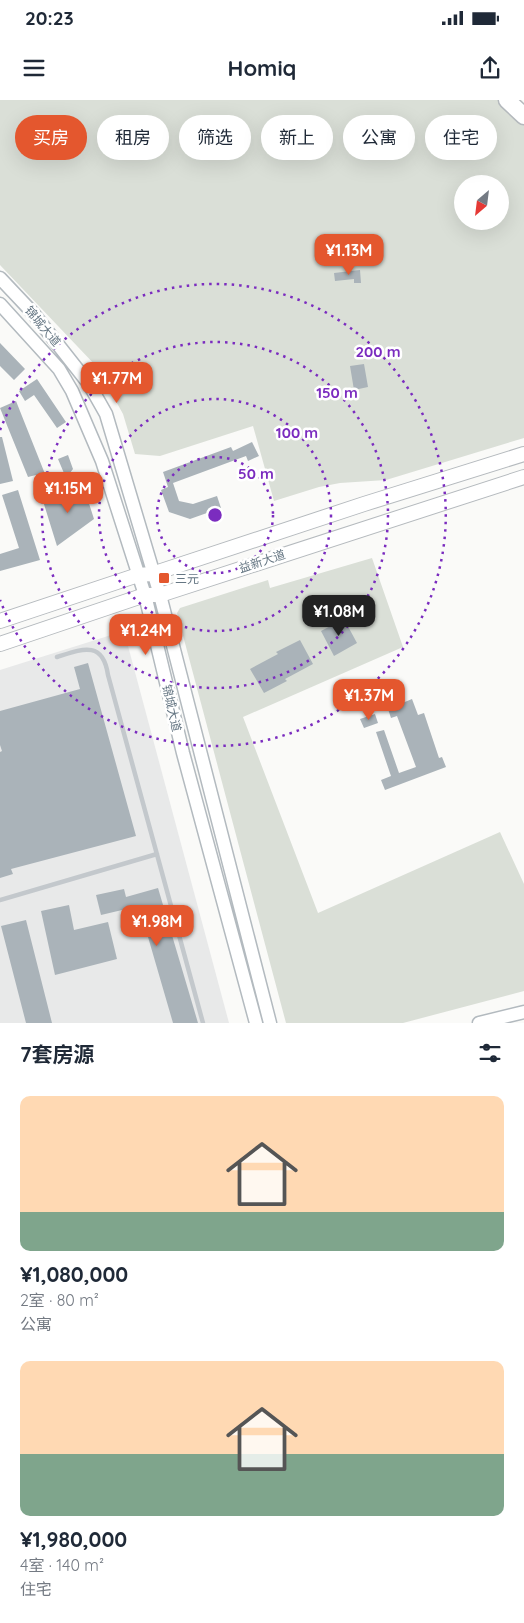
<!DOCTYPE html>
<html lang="zh">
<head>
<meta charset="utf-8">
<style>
	body { margin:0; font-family:Quicksand,"Noto Sans SC",sans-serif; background:#f2f2f3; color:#1f2937; height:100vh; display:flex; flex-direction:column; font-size:19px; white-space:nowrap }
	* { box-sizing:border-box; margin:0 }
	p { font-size:16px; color:#747a83 }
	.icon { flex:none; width:28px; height:28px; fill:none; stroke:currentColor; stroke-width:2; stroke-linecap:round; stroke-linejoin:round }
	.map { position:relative; height:923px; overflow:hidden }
	.sheet { display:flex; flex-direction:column; background:#fff; flex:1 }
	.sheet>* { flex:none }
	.guide { position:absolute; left:15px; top:15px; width:495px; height:45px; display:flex; gap:10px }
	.needle { width:32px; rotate:208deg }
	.tools { position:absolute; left:454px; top:75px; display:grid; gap:10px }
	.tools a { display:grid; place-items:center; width:55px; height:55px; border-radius:50%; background:#fff; box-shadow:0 5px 20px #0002; font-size:25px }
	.price { position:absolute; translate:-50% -42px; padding:0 11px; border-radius:10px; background:#e4572e; color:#fff; font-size:16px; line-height:32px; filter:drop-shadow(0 1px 2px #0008) }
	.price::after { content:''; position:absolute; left:50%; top:30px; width:15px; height:11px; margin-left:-8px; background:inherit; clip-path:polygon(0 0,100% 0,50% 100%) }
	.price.selected { background:#222; color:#fff }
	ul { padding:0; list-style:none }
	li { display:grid; align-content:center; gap:10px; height:265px; padding:0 20px }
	li span { display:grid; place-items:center; height:155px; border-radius:10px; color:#555 }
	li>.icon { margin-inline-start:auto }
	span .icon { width:90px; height:90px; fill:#fffc; stroke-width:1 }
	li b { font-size:21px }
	h2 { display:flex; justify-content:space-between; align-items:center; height:60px; padding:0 20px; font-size:21px }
	.pill { padding:0 18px; border-radius:22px; background:#fff; box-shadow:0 5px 20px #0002; font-size:18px; line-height:45px }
	.pill.selected { background:#e4572e; color:#fff }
	.status { display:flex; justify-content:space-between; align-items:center; height:35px; padding:0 25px; background:#fff; direction:ltr }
	.status svg { height:14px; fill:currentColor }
	header { display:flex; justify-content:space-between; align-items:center; height:65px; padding:0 20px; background:#fff; font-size:22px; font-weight:700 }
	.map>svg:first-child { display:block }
	.built { fill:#e8e9e9 }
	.green { fill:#dadfd7; fill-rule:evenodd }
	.building { fill:#aab3b9 }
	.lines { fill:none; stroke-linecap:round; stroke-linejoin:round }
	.secondary-casing { stroke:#b3babf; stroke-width:15 }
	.primary-casing { stroke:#b5babe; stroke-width:16 }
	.motorway-casing { stroke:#b4b9bd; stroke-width:19 }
	.service { stroke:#c3c8cc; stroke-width:4.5 }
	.secondary { stroke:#fff; stroke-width:12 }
	.primary { stroke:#fff; stroke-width:14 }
	.motorway { stroke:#fff; stroke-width:16 }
	.ring { fill:none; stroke:#7b2cbf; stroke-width:2.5; stroke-dasharray:2.5 5 }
	.poi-dot { fill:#e4572e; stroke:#fff; stroke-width:2 }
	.labels { text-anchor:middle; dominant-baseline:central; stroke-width:5; stroke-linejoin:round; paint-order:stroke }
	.street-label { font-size:12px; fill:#657683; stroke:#fff }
	.poi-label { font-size:12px; fill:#657683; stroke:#fff; text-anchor:start }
	.centre { fill:#7b2cbf; stroke:#fff; stroke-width:2.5 }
	.ring-label { font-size:15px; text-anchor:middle; font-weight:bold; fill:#7b2cbf; stroke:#fff; stroke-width:5; stroke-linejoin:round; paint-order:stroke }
</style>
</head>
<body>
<div class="status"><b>20:23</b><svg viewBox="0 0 49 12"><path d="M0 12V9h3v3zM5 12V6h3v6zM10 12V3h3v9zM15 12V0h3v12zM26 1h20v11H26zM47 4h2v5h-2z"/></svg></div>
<header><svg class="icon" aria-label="menu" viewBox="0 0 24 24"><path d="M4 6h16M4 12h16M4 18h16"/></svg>Homiq<svg class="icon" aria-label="share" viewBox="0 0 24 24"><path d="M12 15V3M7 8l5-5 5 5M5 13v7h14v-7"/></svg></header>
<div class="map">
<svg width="524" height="923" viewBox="0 0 524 923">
	<rect width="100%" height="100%" fill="#fafaf8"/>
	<path class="built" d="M124 531 229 923H0V570Z"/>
	<path class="green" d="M0 0H502L524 21V338L386 380 340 383 319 387 274 401 253 326 160 356 135 354 123 314 97 267 0 165ZM462 84H500V121H462Z
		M372 458 403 547 243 617 318 813 500 732 524 784V891L403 923H286L177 513 180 508 268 480 270 488Z"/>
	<path class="building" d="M360 170 361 183H354V179L335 181 334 173Z
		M0 243 25 269 14 280 0 266Z
		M364 264 368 287 354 290 350 266Z
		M37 279 66 322 57 328 34 295 25 301 19 291Z
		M16 301 47 379 38 382 36 375 28 377 0 308Z
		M0 337H2L13 381 0 384Z
		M252 342 259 356 248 361 246 356 173 383 179 401 193 404 217 396 221 408 190 419 169 412 161 390 168 387 163 372 231 347 233 351Z
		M68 355 73 369 66 378 58 359Z
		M84 388 94 419 57 446 43 401Z
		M18 390 40 460 0 471V454L19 448 2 395Z
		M344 519 357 543 334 556 321 531Z
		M300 540 313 564 285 579 287 581 264 593 250 569 278 554 276 552Z
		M88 563 136 736 11 769 13 774 0 778V652L2 651 0 645V611L80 589 74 567Z
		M412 599 418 615 424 613 439 658 442 657 446 667 385 690 381 680 391 676 376 632 384 630 399 673 416 667 397 616 391 618 388 609Z
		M375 614 378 623 364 628 360 619Z
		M158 788 198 923H173L139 806 101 815 96 795 124 789 126 797Z
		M69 805 74 830 108 822 117 859 55 875 41 811Z
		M26 820 52 923H26L1 826Z"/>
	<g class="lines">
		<defs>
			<path id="secondary" d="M0 178 33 213 89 284 106 314 160 495 270 923
				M0 204 59 269 72 291 102 361 145 495 183 653 256 923
				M479 923 524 912"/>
			<path id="primary" d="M0 521 138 475 152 474 364 404 524 354
				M0 544 145 495H160L524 377"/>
			<path id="motorway" d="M507 0 524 16"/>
		</defs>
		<use href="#secondary" class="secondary-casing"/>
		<use href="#primary" class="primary-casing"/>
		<use href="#motorway" class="motorway-casing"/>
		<path class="service" d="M57 557C82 549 103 540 108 575L203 923
			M0 800 157 754"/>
		<use href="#secondary" class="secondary"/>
		<use href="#primary" class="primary"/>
		<use href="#motorway" class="motorway"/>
	</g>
	<g class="ring">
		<circle cx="215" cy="415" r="58"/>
		<circle cx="215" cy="415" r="116"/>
		<circle cx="215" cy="415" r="173"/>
		<path d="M0 330A231 231 0 1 1 0 500"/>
	</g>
	<rect class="poi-dot" x="158" y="472" width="12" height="12" rx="2.5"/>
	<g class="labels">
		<g class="street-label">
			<text transform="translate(43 226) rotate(50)">锦城大道</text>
			<text transform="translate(262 461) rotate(-18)">益新大道</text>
			<text transform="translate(172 608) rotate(77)">锦城大道</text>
		</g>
		<g class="poi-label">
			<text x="175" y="478">三元</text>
		</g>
	</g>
	<circle cx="215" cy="415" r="8" class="centre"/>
	<g class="ring-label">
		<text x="378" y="257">200 m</text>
		<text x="337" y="298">150 m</text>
		<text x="297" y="338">100 m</text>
		<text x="256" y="379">50 m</text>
	</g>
</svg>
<div class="tools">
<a><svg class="needle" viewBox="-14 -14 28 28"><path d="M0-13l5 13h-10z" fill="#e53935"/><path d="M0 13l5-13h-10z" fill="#747a83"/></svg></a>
</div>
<b class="price" style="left:349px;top:176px">¥1.13M</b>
<b class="price" style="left:117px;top:304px">¥1.77M</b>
<b class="price" style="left:68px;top:414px">¥1.15M</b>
<b class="price selected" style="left:339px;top:537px">¥1.08M</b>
<b class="price" style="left:146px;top:556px">¥1.24M</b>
<b class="price" style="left:369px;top:621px">¥1.37M</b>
<b class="price" style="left:157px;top:847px">¥1.98M</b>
<div class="guide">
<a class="pill selected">买房</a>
<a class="pill">租房</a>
<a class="pill">筛选</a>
<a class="pill">新上</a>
<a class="pill">公寓</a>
<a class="pill">住宅</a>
</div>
</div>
<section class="sheet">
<h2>7套房源<svg class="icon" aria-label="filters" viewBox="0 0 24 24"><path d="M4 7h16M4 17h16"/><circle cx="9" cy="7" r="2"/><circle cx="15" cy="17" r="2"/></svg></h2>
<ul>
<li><span style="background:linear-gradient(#ffd9b3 75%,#7fa58c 0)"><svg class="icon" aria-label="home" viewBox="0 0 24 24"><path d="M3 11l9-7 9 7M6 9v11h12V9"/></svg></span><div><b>¥1,080,000</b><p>2室 · 80 m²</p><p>公寓</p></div></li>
<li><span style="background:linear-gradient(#ffd9b3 60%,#7fa58c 0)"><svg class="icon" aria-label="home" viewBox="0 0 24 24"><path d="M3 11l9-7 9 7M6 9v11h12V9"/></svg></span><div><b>¥1,980,000</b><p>4室 · 140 m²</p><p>住宅</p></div></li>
</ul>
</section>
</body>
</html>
